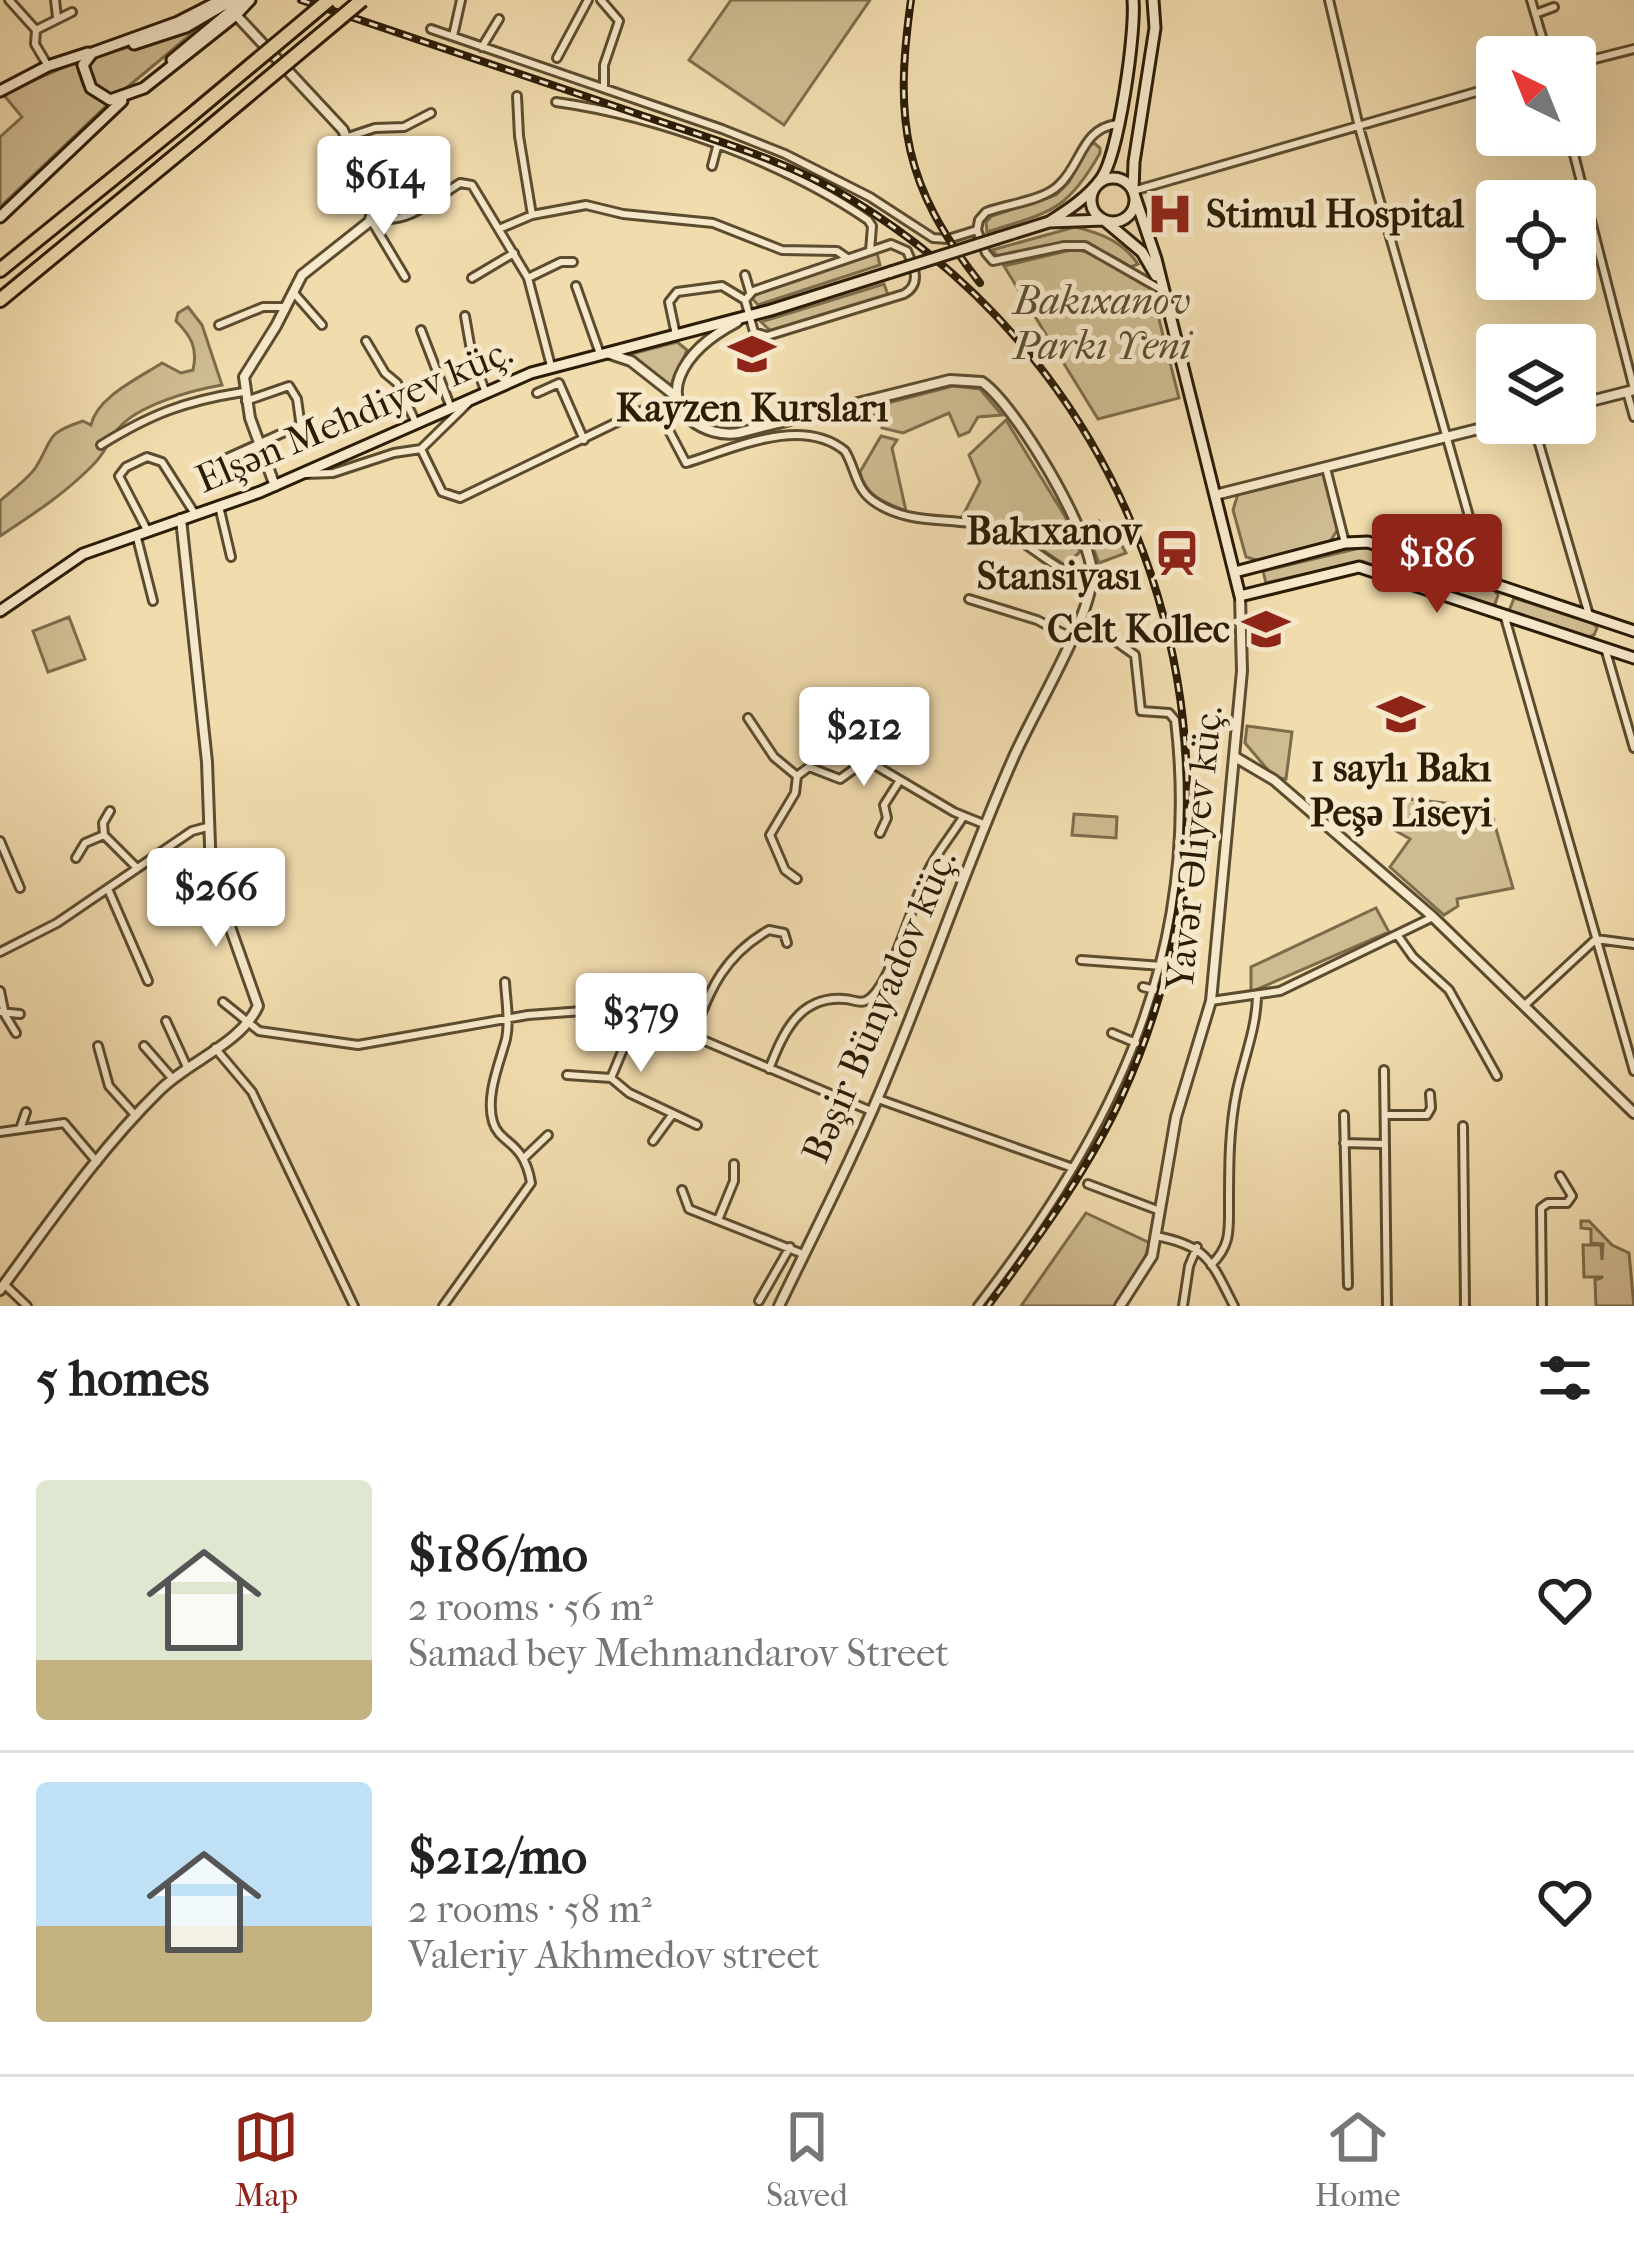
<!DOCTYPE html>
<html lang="en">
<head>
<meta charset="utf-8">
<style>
	body { margin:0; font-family:"IM FELL French Canon",serif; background:#f2f2f2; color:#222; height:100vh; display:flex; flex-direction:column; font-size:45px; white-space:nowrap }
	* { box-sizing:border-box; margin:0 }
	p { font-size:39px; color:#767676 }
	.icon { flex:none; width:66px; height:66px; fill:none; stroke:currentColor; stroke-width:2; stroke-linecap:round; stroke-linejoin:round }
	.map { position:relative; height:1306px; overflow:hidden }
	.sheet { display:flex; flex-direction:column; background:#fff; flex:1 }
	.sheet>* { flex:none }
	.needle { width:78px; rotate:317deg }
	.controls { position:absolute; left:1476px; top:36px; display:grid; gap:24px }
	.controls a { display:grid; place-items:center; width:120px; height:120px; border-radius:12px; background:#fff; box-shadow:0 12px 48px #0002; font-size:60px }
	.price { position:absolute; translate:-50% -102px; padding:0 27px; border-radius:12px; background:#fff; color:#222; font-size:39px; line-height:78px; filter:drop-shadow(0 3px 6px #0008) }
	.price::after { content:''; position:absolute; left:50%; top:72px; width:36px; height:27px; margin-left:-18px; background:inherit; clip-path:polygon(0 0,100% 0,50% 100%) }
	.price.on { background:#8f2418; color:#fff }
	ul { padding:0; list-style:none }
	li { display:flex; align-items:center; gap:36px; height:300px; padding:0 36px }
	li+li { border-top:3px solid #e0e0e0 }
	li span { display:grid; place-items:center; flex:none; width:336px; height:240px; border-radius:12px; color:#555 }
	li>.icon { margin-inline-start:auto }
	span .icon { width:144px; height:144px; fill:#fffc; stroke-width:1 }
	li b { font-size:51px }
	h2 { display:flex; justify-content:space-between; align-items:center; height:144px; padding:0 36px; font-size:51px }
	.menu { display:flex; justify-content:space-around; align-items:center; height:168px; border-top:3px solid #e0e0e0; background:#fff; font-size:33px; color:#767676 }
	.menu a { display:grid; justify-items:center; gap:6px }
	.menu .on { color:#8f2418 }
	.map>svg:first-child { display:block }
	.green { fill:#cfbb91; stroke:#7d6c4b; stroke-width:3 }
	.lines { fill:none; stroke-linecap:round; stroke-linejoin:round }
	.minor-casing { stroke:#5c4c2f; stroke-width:12 }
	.tertiary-casing { stroke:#5c4c2f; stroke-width:14 }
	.secondary-casing { stroke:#2b1c05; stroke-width:15 }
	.motorway-casing { stroke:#2b1c05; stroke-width:18 }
	.minor { stroke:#f6e8ca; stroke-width:6 }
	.tertiary { stroke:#f6e8ca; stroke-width:8 }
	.secondary { stroke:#f6e8ca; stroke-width:9 }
	.motorway { stroke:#f1dcae; stroke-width:12 }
	.rail-casing { stroke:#2b1c05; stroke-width:8 }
	.rail { stroke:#f6e8ca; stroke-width:3; stroke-dasharray:9; stroke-linecap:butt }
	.secondary-bridge-casing { stroke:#2b1c05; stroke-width:15; stroke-linecap:butt }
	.motorway-bridge-casing { stroke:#2b1c05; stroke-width:18; stroke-linecap:butt }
	.secondary-bridge { stroke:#f6e8ca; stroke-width:9 }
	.motorway-bridge { stroke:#f1dcae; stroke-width:12 }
	.labels { text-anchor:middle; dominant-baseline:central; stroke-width:10; stroke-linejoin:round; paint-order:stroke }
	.poi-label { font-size:39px; font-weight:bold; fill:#2b1c05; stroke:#f6e8ca }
	.park-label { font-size:39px; font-style:italic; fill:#5c4c2f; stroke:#f6e8ca }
	.street-label { font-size:39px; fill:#2b1c05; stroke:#f6e8ca }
</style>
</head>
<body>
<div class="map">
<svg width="1634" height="1306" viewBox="0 0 1634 1306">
	<rect width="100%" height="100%" fill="#f1dcae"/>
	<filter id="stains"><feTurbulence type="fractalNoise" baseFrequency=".00167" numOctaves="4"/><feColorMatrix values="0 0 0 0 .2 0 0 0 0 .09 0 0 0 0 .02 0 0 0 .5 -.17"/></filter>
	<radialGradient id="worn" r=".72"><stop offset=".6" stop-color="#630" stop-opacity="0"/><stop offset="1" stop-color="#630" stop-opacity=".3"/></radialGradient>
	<path class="green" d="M731 0H870L784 125 689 60Z
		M201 26 119 94 109 96 91 80 89 65 98 56Z
		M76 62 83 85 107 105 0 207V137L22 117 3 94Z
		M1094 143 1100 148V153C1066 213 1049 212 987 232L986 222 992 216 1056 195 1069 182 1087 147Z
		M1075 227C1101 233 1123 242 1138 264L1131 267C1063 225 1068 250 1000 258L992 250Z
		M1075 249 1098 255 1151 288 1179 398 1098 419 1004 266Z
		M877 253 880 265 758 305 750 296Z
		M884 284 888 295 772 332 761 322Z
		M188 307 202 325 222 385C193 390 137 405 118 429 108 442 105 454 91 467 63 495 32 515 0 536V501C11 491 28 479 36 467 54 438 44 434 83 421L91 425C97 397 139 378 162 363L181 373 193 370C198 348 191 336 176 321L178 313Z
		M677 342 687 350 671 389 631 354Z
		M953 386 980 389 1002 415 978 417 969 432 959 436 949 413 903 433 882 428 885 413 836 424 819 421Z
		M1006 420 1066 518 1080 552 1065 565C1029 541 1006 522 962 517L980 482 969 455Z
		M881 436 897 440 892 448 906 511C885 502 866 497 860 472Z
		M1324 473 1338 529 1329 543 1260 561 1246 557 1233 510 1238 494Z
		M1099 521 1103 529 1120 522 1123 527 1114 531 1126 553 1099 563 1085 527Z
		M1364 547 1494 590 1498 595 1495 604 1489 606 1362 561 1266 583 1263 571Z
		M1514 598 1594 624 1597 628 1594 635 1589 637 1509 611Z
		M69 617 85 659 48 672 33 631Z
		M1247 726 1292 732 1286 779 1274 777 1245 743Z
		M1400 798 1490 808 1513 888 1457 899 1458 906 1444 915 1390 867 1410 839 1391 828Z
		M1074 814 1117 817 1116 838 1072 835Z
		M1376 908 1389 932 1251 992V967Z
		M1086 1213 1150 1243 1139 1274 1115 1306H1021Z
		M1581 1221H1589L1612 1245 1629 1253 1634 1306H1596L1595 1280 1603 1277H1584L1583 1245H1601L1602 1260 1603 1244 1591 1243V1229L1581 1228Z"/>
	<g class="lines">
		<defs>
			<path id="minor" d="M9 0 36 30 35 44 48 66
				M55 0 57 17
				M601 0 619 21 604 65V88
				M1329 0 1359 127 1487 580
				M1531 0 1548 57
				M1535 14 1554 7
				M431 29 722 129 785 154 870 197 933 238 948 239 977 230
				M36 30 72 12
				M453 36 461 0
				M482 47 499 19
				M557 58 588 0
				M1575 64 1634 49
				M517 96 519 136 532 215
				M556 102C657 116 784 162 868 220L872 226 870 251
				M1569 135 1634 389
				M348 137 375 128 404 127 431 113
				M712 166 717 147
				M1133 191 1497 86
				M374 215C402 230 436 198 460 183L472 185 528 278 551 366
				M371 220 405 277
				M499 229 532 215 586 205 623 214 713 223 782 250 837 251 847 258
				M977 230 986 253 993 261 1064 246H1085L1162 290
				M977 230 979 220 986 212C1007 204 1043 201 1059 185 1082 164 1081 129 1117 124
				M745 275 750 292
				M472 278 514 253
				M528 278 561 262H573
				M576 286 600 354
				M293 292 322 325
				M465 316 472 356 486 393
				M219 325 263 307H285
				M421 330 451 408
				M676 335 669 302 677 292 722 286 745 300 754 332 767 336 904 294C922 284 914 267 907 251L891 244 753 291 745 300
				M366 341 385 373 397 383 416 423
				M1627 392 1634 417
				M537 393 559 383 584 440
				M246 401 289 386 297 399 302 435 323 429
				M656 406 686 463C733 449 801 415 845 451 855 467 855 487 872 500 908 527 951 516 991 527 1027 536 1054 576 1092 579
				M1533 423 1589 615
				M101 445C151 414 185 401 243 392
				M421 449 442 492 460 498 638 412 678 398
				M207 467 298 426
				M1326 468 1345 543
				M306 474 333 473 394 453 421 449 468 403
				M219 506 231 557
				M147 530 119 476 126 467 147 457 162 462 195 514
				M136 534 153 601
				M969 599 1037 620 1070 637
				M1504 614 1634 1071
				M1605 648 1634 748
				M748 718 774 757 797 776
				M110 811 103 823 104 835 137 868
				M880 833 887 818 884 805 900 780
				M0 841 20 888
				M76 858 85 843 104 835
				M797 879 785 870 770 835 795 793 797 776 809 767 840 779 861 764H873L954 812 986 825
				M108 889 148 981
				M1398 936 1413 957 1449 990 1497 1076
				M0 952 57 923 192 831 207 827
				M1081 960 1162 966
				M1143 987 1155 990
				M0 991 5 1015 16 1033
				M1211 1001 1280 991 1433 917
				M223 1002 259 1031 358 1045 528 1015 583 1011 641 1014 871 1111
				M1525 1005 1596 939 1634 944
				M0 1012 20 1014
				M166 1021 187 1067
				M665 1023 657 1032 626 1042 611 1078 629 1093 697 1125
				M1112 1033 1136 1043
				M694 1034C709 989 726 954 769 930L784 933 787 943
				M98 1046 109 1086 136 1116
				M144 1046 172 1078
				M215 1048 252 1092 354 1306
				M769 1069C783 1034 798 996 844 999 854 999 861 1006 870 998 892 981 913 900 928 871 937 852 952 835 963 817
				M1384 1070 1387 1306
				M567 1075 611 1078
				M878 1099 1073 1168
				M1344 1115 1348 1285
				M1385 1115H1427L1431 1108 1430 1094
				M1463 1126 1465 1306
				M20 1129 26 1112
				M0 1132 64 1123 97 1162
				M653 1141 672 1115
				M1344 1143 1382 1144
				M525 1157 548 1135
				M1088 1184 1160 1211
				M682 1190 689 1209 803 1254
				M718 1220 734 1181V1164
				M1156 1236C1208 1246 1211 1261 1234 1306
				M1211 1265C1231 1246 1229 1230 1229 1204 1229 1165 1229 1128 1237 1090 1244 1058 1256 1029 1257 997
				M4 1284 27 1306
				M759 1301 790 1247
				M443 1306 531 1183C524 1140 500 1145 493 1122 485 1096 500 1062 506 1039 510 1021 506 1000 505 982
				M978 1306C1116 1127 1202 951 1175 720L1169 713 1141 711 1135 655 1111 638 1077 624
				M1183 1306 1189 1266 1197 1247
				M1542 1306 1541 1208 1548 1203H1567L1572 1196 1560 1176"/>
			<path id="tertiary" d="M236 15 343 130 374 208 369 222 302 275 276 326 244 377 250 418 275 486
				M737 322C714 334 690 351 680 376 665 413 706 438 738 433L950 380 982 382C1015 404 1094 537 1092 577 1090 620 1031 716 1012 761 968 861 933 965 891 1066 858 1148 817 1227 779 1306
				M610 354 631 361 678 398
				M1575 405 1634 390
				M1215 495 1502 423
				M1235 757 1274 780 1433 917 1634 1113
				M0 1290C50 1222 99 1150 159 1091 188 1061 240 1045 258 1006L211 873 207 762 181 519
				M1120 1306 1152 1256 1176 1117 1211 1001 1242 671 1240 596"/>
			<path id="secondary" d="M221 0 178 22 92 53 83 65 91 88 110 100 144 88 236 15 250 0
				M1153 0 1155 28 1134 162 1133 191 1156 259 1240 596 1359 567 1634 658
				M134 44 186 27 232 0
				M172 60 244 0
				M0 91 48 66 88 53
				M1091 200a22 22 0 1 1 44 0a22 22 0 1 1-44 0Z
				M0 217 122 101
				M1049 222C1068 210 1088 197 1101 179 1119 154 1136 31 1133 0
				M998 238 1049 222 1104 220 1142 252 1156 276
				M1235 572 1345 543 1368 542 1634 631
				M0 611 83 554 260 492 531 373 771 310 891 272"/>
			<path id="motorway" d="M0 270 189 117
				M0 300 203 133"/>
		</defs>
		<use href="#minor" class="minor-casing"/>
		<use href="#tertiary" class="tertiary-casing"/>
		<use href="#secondary" class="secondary-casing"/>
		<use href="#motorway" class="motorway-casing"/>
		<use href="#minor" class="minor"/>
		<use href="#tertiary" class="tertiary"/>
		<use href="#secondary" class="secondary"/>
		<use href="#motorway" class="motorway"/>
		<defs>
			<path id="rail" d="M301 0C410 37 519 74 629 111 704 137 786 159 854 201 1158 387 1270 770 1123 1094 1089 1170 1037 1239 988 1306
				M911 0C894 121 903 185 980 283"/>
		</defs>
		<use href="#rail" class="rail-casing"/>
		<use href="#rail" class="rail"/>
		<defs>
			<path id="secondary-bridge" d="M891 272 998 238"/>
			<path id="motorway-bridge" d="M189 117 329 0
				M203 133 362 0"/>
		</defs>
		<use href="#secondary-bridge" class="secondary-bridge-casing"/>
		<use href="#motorway-bridge" class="motorway-bridge-casing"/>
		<use href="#secondary-bridge" class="secondary-bridge"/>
		<use href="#motorway-bridge" class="motorway-bridge"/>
	</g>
	<defs>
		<symbol id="hospital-bare" viewBox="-9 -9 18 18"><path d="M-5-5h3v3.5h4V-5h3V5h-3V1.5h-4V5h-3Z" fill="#8f2418" stroke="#f6e8ca" stroke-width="2.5" paint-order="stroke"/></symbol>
		<symbol id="university-bare" viewBox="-9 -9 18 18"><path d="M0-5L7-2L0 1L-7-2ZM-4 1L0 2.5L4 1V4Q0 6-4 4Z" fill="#8f2418" stroke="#f6e8ca" stroke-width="2.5" paint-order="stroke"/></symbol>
		<symbol id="station-bare" viewBox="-9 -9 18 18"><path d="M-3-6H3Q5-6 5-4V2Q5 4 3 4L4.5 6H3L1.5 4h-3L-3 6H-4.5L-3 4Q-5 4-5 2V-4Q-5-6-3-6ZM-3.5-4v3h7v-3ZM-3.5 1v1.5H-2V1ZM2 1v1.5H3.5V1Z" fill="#8f2418" stroke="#f6e8ca" stroke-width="2.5" paint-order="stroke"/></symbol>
	</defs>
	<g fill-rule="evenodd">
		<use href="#hospital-bare" x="1137" y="181" width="66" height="66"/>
		<use href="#university-bare" x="719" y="321" width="66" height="66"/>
		<use href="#station-bare" x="1144" y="520" width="66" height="66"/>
		<use href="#university-bare" x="1233" y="596" width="66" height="66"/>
		<use href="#university-bare" x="1368" y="681" width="66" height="66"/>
	</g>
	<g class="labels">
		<g class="poi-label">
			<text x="1206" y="214" text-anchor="start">Stimul Hospital</text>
			<text x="752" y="408">Kayzen Kursları</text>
			<text x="1141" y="531" text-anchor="end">Bakıxanov<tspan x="1141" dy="45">Stansiyası</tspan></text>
			<text x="1230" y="629" text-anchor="end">Celt Kollec</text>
			<text x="1401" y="768">1 saylı Bakı<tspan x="1401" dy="45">Peşə Liseyi</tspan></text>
		</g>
		<g class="park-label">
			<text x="1102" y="301">Bakıxanov<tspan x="1102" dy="45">Parkı Yeni</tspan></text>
		</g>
		<g class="street-label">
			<text transform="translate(354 415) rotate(-23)">Elşən Mehdiyev küç.</text>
			<text transform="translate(1194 848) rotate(-84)">Yavər Əliyev küç.</text>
			<text transform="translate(879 1006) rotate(-67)">Bəşir Bünyadov küç.</text>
		</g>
	</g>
	<rect width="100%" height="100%" filter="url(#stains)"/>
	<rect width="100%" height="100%" fill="url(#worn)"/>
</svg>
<div class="controls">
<a><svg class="needle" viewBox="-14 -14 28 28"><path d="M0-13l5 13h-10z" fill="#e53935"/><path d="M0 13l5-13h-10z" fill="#767676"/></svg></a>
<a><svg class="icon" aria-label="locate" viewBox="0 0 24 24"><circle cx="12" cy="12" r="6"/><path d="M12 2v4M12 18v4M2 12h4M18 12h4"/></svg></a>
<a><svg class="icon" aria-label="layers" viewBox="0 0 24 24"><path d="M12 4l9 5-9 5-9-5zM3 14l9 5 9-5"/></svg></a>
</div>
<b class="price" style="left:384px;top:238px">$614</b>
<b class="price on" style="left:1437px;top:616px">$186</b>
<b class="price" style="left:864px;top:789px">$212</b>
<b class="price" style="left:216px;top:950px">$266</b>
<b class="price" style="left:641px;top:1075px">$379</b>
</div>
<section class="sheet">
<h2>5 homes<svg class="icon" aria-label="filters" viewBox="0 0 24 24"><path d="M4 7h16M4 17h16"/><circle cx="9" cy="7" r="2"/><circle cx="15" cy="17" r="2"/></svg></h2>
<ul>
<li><span style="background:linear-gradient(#dfe7d0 75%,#c2b280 0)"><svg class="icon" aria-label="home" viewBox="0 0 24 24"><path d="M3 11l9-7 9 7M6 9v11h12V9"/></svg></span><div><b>$186/mo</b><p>2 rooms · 56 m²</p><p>Samad bey Mehmandarov Street</p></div><svg class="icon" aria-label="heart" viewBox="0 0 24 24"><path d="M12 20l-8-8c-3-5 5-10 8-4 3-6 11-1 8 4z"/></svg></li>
<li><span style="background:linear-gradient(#bfe0f5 60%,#c2b280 0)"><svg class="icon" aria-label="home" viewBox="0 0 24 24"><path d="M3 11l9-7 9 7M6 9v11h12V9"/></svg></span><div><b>$212/mo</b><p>2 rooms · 58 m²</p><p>Valeriy Akhmedov street</p></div><svg class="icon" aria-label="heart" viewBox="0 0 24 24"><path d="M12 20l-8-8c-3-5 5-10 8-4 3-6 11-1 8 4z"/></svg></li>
</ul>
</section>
<nav class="menu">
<a class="on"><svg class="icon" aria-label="map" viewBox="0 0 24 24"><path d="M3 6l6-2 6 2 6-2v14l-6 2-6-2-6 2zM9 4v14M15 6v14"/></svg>Map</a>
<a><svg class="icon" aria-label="saved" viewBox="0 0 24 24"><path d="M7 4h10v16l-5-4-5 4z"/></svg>Saved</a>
<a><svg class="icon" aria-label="home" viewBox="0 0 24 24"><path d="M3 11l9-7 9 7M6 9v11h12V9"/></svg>Home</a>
</nav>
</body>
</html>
